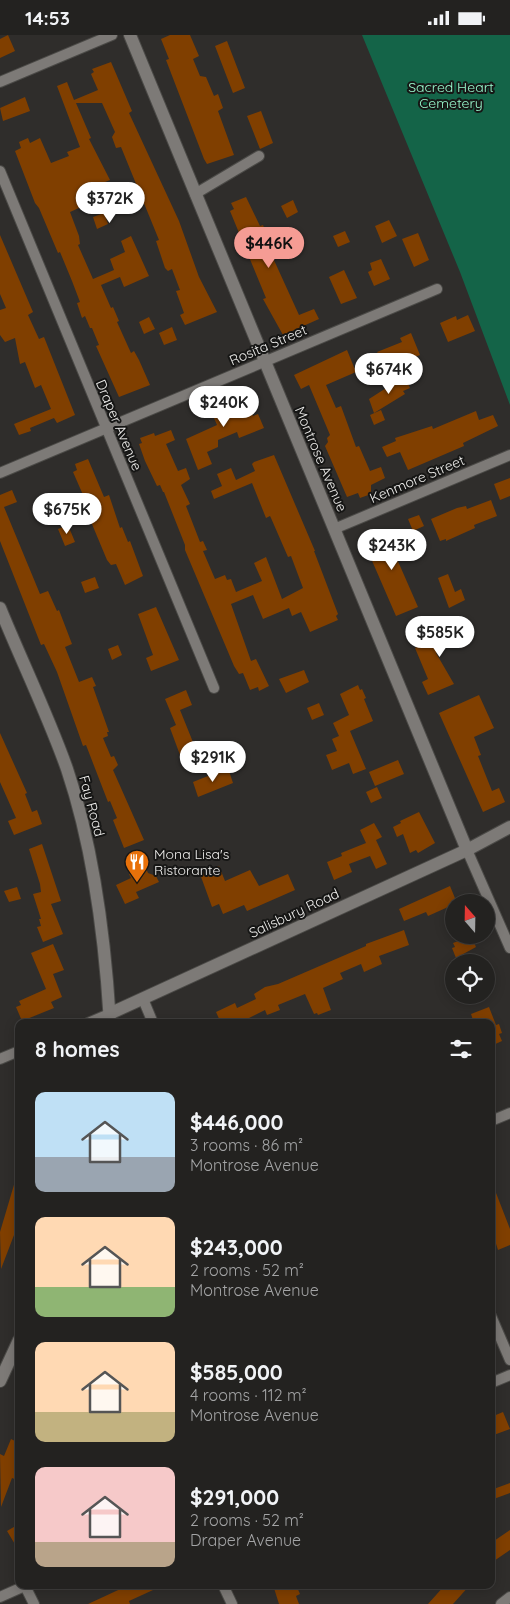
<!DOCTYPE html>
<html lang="en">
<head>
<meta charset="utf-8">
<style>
	body { margin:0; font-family:Quicksand,sans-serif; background:#2f2f2d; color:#f1f3f6; height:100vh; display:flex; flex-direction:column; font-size:19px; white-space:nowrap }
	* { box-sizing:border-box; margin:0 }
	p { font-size:16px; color:#a3a4a5 }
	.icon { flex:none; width:28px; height:28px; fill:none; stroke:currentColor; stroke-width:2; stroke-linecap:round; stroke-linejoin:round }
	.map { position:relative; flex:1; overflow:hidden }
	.sheet { position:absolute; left:15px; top:984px; width:480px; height:570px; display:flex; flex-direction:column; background:#232220; border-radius:10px; box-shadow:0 2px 12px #0003,0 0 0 1px #403f3e }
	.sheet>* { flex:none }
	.needle { width:32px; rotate:340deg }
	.buttons { position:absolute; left:445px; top:859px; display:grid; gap:10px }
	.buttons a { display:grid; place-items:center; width:50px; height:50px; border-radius:50%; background:#232220; box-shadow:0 2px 12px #0003,0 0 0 1px #403f3e; font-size:25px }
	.price { position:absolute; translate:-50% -42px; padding:0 11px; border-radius:18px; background:#fff; color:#222; font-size:16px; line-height:32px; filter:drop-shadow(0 1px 2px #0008) }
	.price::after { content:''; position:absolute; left:50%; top:30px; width:15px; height:11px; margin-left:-8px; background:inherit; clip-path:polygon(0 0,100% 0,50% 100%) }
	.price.current { background:#f59c94; color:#111 }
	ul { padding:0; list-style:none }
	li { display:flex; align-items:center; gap:15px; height:125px; padding:0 20px }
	li span { display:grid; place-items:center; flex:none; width:140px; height:100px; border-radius:10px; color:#555 }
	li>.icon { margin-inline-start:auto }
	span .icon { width:60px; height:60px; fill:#fffc; stroke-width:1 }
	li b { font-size:21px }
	h2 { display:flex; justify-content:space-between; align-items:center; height:60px; padding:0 20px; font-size:21px }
	.status { display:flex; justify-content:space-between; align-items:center; height:35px; padding:0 25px; background:#232220; direction:ltr }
	.status svg { height:14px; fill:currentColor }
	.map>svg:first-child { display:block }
	.green { fill:#146448 }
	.building { fill:#803f00 }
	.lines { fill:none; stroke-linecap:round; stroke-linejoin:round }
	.minor-casing { stroke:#4b4a47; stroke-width:12 }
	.tertiary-casing { stroke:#4b4a47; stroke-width:14 }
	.minor { stroke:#7d7a77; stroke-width:10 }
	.tertiary { stroke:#7d7a77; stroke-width:12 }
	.labels { text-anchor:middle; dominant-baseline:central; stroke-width:4; stroke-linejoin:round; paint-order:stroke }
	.park-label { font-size:14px; fill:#9afcd0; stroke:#161615 }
	.street-label { font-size:14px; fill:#efeeec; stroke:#161615 }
	.poi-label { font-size:14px; fill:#efeeec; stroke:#161615; text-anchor:start }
</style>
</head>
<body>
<div class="status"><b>14:53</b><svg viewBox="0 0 49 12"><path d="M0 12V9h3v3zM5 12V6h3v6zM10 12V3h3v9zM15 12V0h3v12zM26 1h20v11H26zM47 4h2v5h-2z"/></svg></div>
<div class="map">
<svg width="510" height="1569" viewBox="0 0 510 1569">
	<rect width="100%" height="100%" fill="#2f2d2b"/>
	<path class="green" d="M362 0H510V370L460 237Z"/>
	<path class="building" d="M8 0 15 16 0 23V4Z
		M170 0H190L199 21 193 24 200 41 206 42 214 61 218 59 223 73 218 76 234 120 207 129 204 124 166 25 169 24 161 4Z
		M227 6 245 53 233 58 215 11Z
		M111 27 132 76 129 78 179 186 199 242 217 277 185 290 180 280 184 278 176 256 180 255 172 234 168 236 165 233 156 206 159 205 121 112 116 113 112 102 115 97 102 68H76L91 103 89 104 110 145 83 156 88 169 70 177 79 201 80 209 78 210 93 244 114 235 110 224 125 217 121 206 131 201 149 241 124 252 120 242 101 250 111 273 113 272 119 286 117 287 131 318 134 316 139 325 150 350 119 362 96 311 99 310 92 293H90L85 281 82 283 77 268 80 267 72 246 60 217 58 218 39 173 35 168 15 116 21 113 19 107 28 103 30 108 40 103 51 128 69 121 67 117 80 112 57 51 67 47 74 65 98 55 91 39 94 37 92 34Z
		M25 62 30 76 3 86 0 73Z
		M261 76 273 108 260 114 247 81Z
		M246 162 260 191 263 190 268 202 276 199 283 217 273 223 299 280 314 274 319 284 283 300 263 264 266 263 230 176 234 174 231 168Z
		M293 165 298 177 287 183 281 171Z
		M104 178 108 189 97 194 93 182Z
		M389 185 397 201 382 208 375 191Z
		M345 196 350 207 338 212 333 201Z
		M418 198 429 225 414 232 402 204Z
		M0 200 33 277 28 280 39 304 44 302 75 380 57 388 54 383 30 393 31 396 19 400 14 389 51 374 41 350 35 353 25 327 20 329 15 303 5 307 0 300V275L6 273 0 259Z
		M381 224 390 244 374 251 368 237 372 235 370 228Z
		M344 235 357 263 341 269 329 242Z
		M468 280 475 296 448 307 440 288 456 281 457 285Z
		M149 282 155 294 144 299 139 287Z
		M172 292 177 305 164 310 159 298Z
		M411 298 420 320 376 338 370 324 379 320 377 317 402 307 400 303Z
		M347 315 356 337 326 350 336 373 341 371 356 412 359 411 370 436 381 432 385 443 371 450V459L360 463 358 458 347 462 325 411 328 407 327 403 330 400 309 350 301 354 294 340Z
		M405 341 410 353 403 356 405 359 374 378 369 364Z
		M243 357 253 381 258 379 264 393 239 403 237 397 218 405V412L207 417 212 429 198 435 186 404 217 390 211 376 216 374 215 370Z
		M381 375 385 385 374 390 370 380Z
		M476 376 479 385 493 380 498 391 463 408 464 411 408 435 400 417 387 422 382 412 396 406 395 403 432 391 433 394Z
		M171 395 175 405 166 409 178 436 186 433 190 444 181 450 190 469 186 471 200 507 203 506 207 515 203 516 215 544 225 540 227 545 231 544 236 557 262 546 254 528 266 522 282 564 303 553 291 521 288 522 271 483 270 481 266 483 252 448 214 464 211 456 222 451 217 439 231 433 236 445 255 436 252 429 254 427 274 420 315 516H314L338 579 336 581 338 585 310 597 301 577 292 581 289 573 263 584 253 560 231 569 251 626 256 624 269 651 259 656 258 652 250 655 243 638 239 639 234 631 185 515V510L164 457H163L160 450 157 451 145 426 139 409 142 408 140 403 154 398 155 401Z
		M88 424 104 462 109 460 120 493 122 492 128 507 130 506 143 541 125 550 116 529 111 530 107 525 89 482 84 484 80 475 85 473 84 470 87 469 73 437 77 435 75 429Z
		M510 443V461L500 465 494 449Z
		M12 455 17 467 4 472 40 559 48 556 57 576 59 575 72 609 65 612 79 647 92 642 96 651 93 652 109 697H107L108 701 103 703 111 722 114 721 118 730 113 735 144 805 124 813 113 785 117 783 110 766 108 767 86 710 83 711 57 637 44 609 41 610 0 506V460Z
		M491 465 497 481 474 490 475 493 446 506V504L440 506 431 484 457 473 466 471 467 474Z
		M419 480 424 491 413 496 408 484Z
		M68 490 75 507 65 511 58 494Z
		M384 497 385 500 389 498 395 514 413 507 417 517 397 524 418 572 396 581 363 505Z
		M448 539 455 557 461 554 465 565 449 573 438 543Z
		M95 542 99 553 85 558 81 547Z
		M156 572 179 625 151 636 146 623 153 620 138 579Z
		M467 587 473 599 469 600 470 603 462 607 460 604 438 614 439 617 436 618 454 649 428 660 422 647 428 644 415 613 441 601 440 598Z
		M118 610 122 620 112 625 108 614Z
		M304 635 309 647 286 658 279 644Z
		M358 650 360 655 362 654 366 663 364 664 373 686 350 696 366 734 353 739 349 728 332 735 326 720 337 716 332 704 339 701 333 688 349 680 340 659Z
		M186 655 192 670 180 675 199 722 183 728 170 693 176 690 165 664Z
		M479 660 494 693 474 702 481 720 478 721 492 756 499 753 505 767 483 777 439 678Z
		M319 668 324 680 312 685 307 673Z
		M0 698 27 758 25 759 32 777 37 775 42 789 14 800 8 786 16 783 0 747Z
		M398 725 404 739 375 751 369 737Z
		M228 733 233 748 198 762 193 747Z
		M377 752 382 763 371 768 366 757Z
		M419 777 435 808 418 818 416 815 410 818 403 799 397 802 393 792 401 788 400 786Z
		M374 788 382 802 376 805 387 829 376 834 370 821 349 829 352 837 334 845 327 827 342 821 341 818 366 808 360 795Z
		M42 809 61 866 51 869 63 899 43 907 37 892 41 891 39 884H41L33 859 41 857 40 849 29 814Z
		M145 831 148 838 156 841 159 847 136 857 139 863 125 869 116 850 131 843 129 839Z
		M219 831 225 846 250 835 259 851 288 839 295 855 247 876 244 870 223 879 219 869 212 872 200 839Z
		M450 851 457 868 428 881 426 877 404 886 399 874Z
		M17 852 21 864 9 867 4 856Z
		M404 895 409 910 379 921 382 929 364 937 361 929 340 938 343 944 323 953 331 975 318 980 317 978 314 979 305 959 278 970 280 975 267 980 265 975 239 988H221L216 977 235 968 237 973 256 964 254 959 265 952 278 949 366 911V909Z
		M471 901 476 912 456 923 452 913 455 912 453 908Z
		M53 909 64 935 53 939 62 962 51 967 54 973 22 986 16 972 21 970 19 966 46 954 31 918Z
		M489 972 496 990 499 989 502 998 499 999 502 1006 491 1011V988H474L471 979Z
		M16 1143H19V1187L1 1234 0 1197Z
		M491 1145 510 1194V1210L498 1215 491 1193Z
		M503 1377 510 1394 491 1401V1382Z
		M11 1404 19 1408V1446L12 1443 1 1472 0 1419 4 1421Z
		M510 1448V1458L491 1465V1455Z
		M19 1489V1516L7 1496Z
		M510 1495V1515L491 1528V1508Z
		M129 1550H164L129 1566 130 1569H88Z
		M273 1550H296L300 1559 296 1561 299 1569H279Z
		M445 1550H470L453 1569H428Z"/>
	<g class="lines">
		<defs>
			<path id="minor" d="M0 47 112 0
				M0 136 214 653
				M195 159 259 121
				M0 438 437 254
				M334 494 510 420
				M467 815 510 913
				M143 964 153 988
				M88 988 109 979
				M0 1024 19 1016
				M491 1086 510 1078
				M491 1281 510 1325
				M491 1348 510 1340
				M223 1550 232 1569
				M25 1551 34 1569
				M0 1562 27 1550
				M501 1569 510 1562"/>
			<path id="tertiary" d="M130 0 467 815
				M0 573C22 627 48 680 67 734 94 814 105 903 110 988
				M109 979 467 815 510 792
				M0 1346 19 1305"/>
		</defs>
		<use href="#minor" class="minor-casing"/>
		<use href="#tertiary" class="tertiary-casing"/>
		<use href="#minor" class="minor"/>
		<use href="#tertiary" class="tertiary"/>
	</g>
	<defs>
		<symbol id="restaurant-pin" viewBox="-11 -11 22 30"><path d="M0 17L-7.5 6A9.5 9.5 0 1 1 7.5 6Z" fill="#e8710a" stroke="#161615"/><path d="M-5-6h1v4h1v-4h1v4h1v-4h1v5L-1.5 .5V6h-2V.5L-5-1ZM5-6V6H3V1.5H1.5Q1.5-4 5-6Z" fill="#fff"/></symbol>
	</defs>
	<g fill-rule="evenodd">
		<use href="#restaurant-pin" x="123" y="813" width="28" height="38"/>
	</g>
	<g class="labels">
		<g class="park-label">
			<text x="451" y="52">Sacred Heart<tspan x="451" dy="16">Cemetery</tspan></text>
		</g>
		<g class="street-label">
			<text transform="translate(268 310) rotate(-23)">Rosita Street</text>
			<text transform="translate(119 390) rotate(67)">Draper Avenue</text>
			<text transform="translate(321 424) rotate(67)">Montrose Avenue</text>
			<text transform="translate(417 444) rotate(-23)">Kenmore Street</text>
			<text transform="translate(92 771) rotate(75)">Fay Road</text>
			<text transform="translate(294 878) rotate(-25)">Salisbury Road</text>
		</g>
		<g class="poi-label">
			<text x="154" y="819">Mona Lisa's<tspan x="154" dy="16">Ristorante</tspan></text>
		</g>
	</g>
</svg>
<div class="buttons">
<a><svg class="needle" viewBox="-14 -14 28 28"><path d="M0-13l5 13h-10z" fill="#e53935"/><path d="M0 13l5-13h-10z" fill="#a3a4a5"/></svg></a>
<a><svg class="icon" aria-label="locate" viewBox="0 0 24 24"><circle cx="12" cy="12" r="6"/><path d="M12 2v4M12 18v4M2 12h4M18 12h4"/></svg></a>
</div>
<b class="price" style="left:110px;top:189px">$372K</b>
<b class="price current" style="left:269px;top:234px">$446K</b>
<b class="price" style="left:389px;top:360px">$674K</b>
<b class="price" style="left:224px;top:393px">$240K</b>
<b class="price" style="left:67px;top:500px">$675K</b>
<b class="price" style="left:392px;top:536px">$243K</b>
<b class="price" style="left:440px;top:623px">$585K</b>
<b class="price" style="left:213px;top:748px">$291K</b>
<section class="sheet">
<h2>8 homes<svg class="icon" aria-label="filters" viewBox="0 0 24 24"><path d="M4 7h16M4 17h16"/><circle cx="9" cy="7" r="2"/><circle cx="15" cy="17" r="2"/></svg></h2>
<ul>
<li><span style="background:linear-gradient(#bfe0f5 65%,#9aa5b1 0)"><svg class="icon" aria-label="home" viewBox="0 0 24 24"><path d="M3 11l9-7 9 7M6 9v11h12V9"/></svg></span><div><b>$446,000</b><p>3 rooms · 86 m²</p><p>Montrose Avenue</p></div></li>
<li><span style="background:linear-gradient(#ffd9b3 70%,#8fb573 0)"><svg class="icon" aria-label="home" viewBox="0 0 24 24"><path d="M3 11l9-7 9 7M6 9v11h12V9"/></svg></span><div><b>$243,000</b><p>2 rooms · 52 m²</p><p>Montrose Avenue</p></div></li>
<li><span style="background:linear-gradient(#ffd9b3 70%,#c2b280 0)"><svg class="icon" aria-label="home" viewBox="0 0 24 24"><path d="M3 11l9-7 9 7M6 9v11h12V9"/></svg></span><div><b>$585,000</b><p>4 rooms · 112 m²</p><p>Montrose Avenue</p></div></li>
<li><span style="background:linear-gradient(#f6c9c9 75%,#b9a48a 0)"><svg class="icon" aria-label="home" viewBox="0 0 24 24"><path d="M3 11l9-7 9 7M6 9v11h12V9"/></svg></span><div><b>$291,000</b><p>2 rooms · 52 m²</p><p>Draper Avenue</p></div></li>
</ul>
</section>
</div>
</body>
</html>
